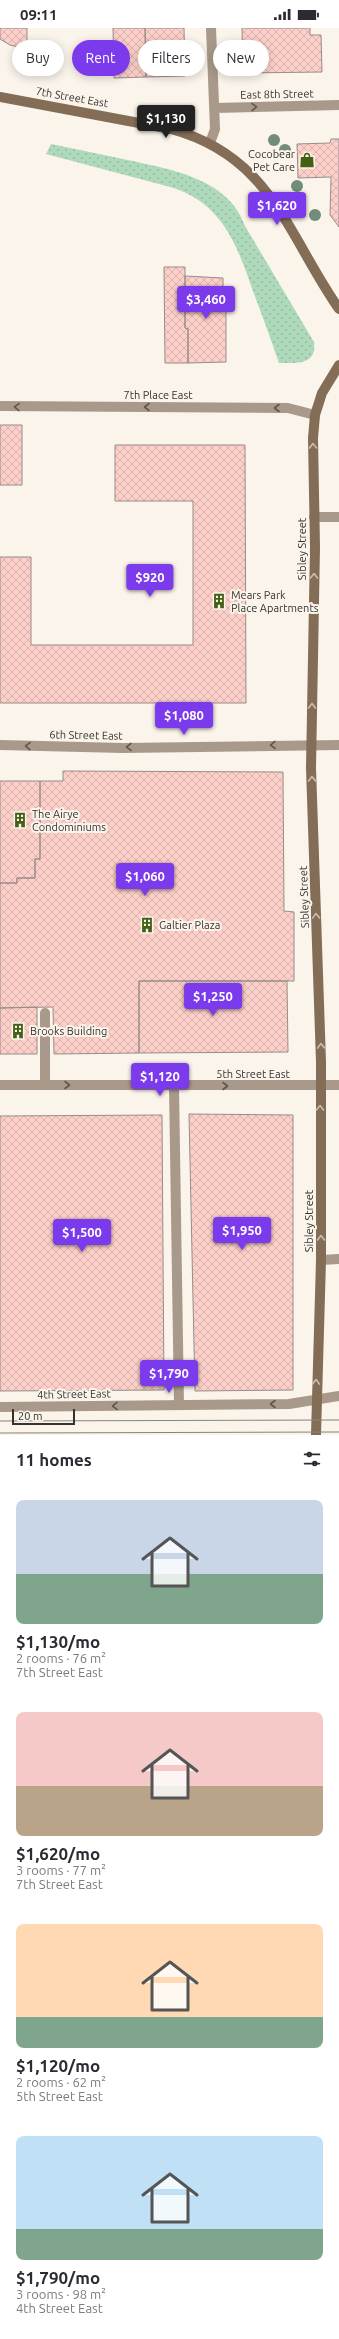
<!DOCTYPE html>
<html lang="en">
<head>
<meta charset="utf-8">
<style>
	body { margin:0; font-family:Ubuntu,sans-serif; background:#f7f7f7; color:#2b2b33; height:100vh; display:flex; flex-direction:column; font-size:15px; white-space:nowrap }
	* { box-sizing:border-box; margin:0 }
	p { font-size:13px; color:#7c7c81 }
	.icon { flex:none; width:22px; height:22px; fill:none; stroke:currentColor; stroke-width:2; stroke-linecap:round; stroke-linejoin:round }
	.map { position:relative; height:1407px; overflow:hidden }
	.panel { display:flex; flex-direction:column; background:#fff; flex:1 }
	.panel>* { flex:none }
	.banner { position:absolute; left:12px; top:12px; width:315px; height:36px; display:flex; gap:8px }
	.scale { position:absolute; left:12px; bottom:10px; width:63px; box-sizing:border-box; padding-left:4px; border:2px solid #35322f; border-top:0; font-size:11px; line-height:14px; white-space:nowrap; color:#35322f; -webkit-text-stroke:3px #fbf4eb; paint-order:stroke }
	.price { position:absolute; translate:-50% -34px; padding:0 9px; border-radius:4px; background:#7c3aed; color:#fff; font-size:13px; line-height:26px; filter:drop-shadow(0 1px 2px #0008) }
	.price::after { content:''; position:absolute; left:50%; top:24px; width:12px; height:9px; margin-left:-6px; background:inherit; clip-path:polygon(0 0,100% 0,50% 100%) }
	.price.selected { background:#222; color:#fff }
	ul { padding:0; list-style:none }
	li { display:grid; align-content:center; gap:8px; height:212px; padding:0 16px }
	li span { display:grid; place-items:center; height:124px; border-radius:8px; color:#555 }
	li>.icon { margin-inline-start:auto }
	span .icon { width:72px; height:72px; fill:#fffc; stroke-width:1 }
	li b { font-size:17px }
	h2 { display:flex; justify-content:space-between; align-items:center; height:48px; padding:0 16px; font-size:17px }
	.pill { padding:0 14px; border-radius:18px; background:#fff; box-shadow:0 2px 10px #0003; font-size:14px; line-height:36px }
	.pill.selected { background:#7c3aed; color:#fff }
	.status { display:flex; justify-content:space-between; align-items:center; height:28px; padding:0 20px; background:#fff; direction:ltr }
	.status svg { height:11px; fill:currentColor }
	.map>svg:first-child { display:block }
	.green { fill:url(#green-dots) }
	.building { fill:url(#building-cross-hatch); stroke:#988c8a }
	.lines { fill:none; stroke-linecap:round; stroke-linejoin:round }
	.service { stroke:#a9998a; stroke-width:10 }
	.minor { stroke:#a9998a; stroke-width:10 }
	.tertiary { stroke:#a9998a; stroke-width:10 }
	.secondary { stroke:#836d57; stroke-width:10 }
	.tram { stroke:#88837e; stroke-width:1 }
	.tree { fill:#718c78 }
	.oneway { stroke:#5e564f }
	.oneway2 { stroke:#cbbeb0 }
	.labels { text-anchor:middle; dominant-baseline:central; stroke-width:4; stroke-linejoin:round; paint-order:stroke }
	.street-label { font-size:11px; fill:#35322f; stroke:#fbf4eb }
	.poi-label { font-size:11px; fill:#35322f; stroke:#fbf4eb; text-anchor:start }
</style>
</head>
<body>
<div class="status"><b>09:11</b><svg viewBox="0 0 49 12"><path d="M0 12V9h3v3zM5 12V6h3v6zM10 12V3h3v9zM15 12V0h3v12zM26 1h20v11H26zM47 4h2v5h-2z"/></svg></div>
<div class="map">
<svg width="339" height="1407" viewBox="0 0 339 1407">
	<defs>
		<pattern id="green-dots" width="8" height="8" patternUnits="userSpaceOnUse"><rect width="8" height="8" fill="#aed9ba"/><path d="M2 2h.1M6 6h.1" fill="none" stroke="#96bba0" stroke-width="1.8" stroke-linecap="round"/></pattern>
		<pattern id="building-cross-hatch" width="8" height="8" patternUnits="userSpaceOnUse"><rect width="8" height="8" fill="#fcd0c9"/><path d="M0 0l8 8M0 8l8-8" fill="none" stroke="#d9b3ad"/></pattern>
	</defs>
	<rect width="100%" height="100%" fill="#fbf4eb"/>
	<path class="green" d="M51 116C75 121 99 126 123 131 168 141 228 149 245 198L314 314C317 338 296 335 279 335 271 312 263 289 254 266 238 220 224 177 174 160L46 126Z"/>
	<path class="building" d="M0 0H27V21L10 17 0 11Z
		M113 0H145L146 49 114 50Z
		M145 0H184L185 48 146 49Z
		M242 0H310V7H321L322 44 243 45Z
		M331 111H339V199L330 187 331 149 298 150 297 116 330 115Z
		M164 239H185V300L188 301V335H165Z
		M185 248 223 250V276H226V334L188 335V301L185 300Z
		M0 397H22V457H0Z
		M115 417H245L246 675H0V529H31V617H193V473H115Z
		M63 743 283 744 284 883 294 884V953H139V1025L54 1026 53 979 0 980V855H17V850H35V831H40V753H63Z
		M0 753H40V831H35V850H17V855H0Z
		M139 953H287L288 1024 139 1025Z
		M37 979V1026H0V980Z
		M189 1086 293 1087V1362L195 1363Z
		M162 1087 164 1362 0 1363V1088Z"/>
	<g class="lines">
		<path class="service" d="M314 489H339
			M45 985V1057
			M174 1058 179 1377
			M321 1232 339 1231"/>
		<path class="minor" d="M215 80 339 77
			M210 115 215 101 211 0
			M0 378 288 380 315 387
			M0 1379 289 1376 339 1368"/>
		<path class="tertiary" d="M0 717 123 720 339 717
			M0 1057H339"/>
		<path class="secondary" d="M0 69 171 101C271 128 287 206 339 281
			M316 1407 321 1232V1034L311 740 315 519 313 410 315 387 322 365 339 337"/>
		<path class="tram" d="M0 1393 339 1392
			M0 1405 339 1404"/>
	</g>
	<g class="tree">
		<circle cx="274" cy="112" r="6"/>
		<circle cx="285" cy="122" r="6"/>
		<circle cx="297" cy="158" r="6"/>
		<circle cx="315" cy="187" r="6"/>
	</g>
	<defs><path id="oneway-chevron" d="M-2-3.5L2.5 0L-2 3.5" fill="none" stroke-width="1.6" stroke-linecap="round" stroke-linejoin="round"/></defs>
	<g class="oneway">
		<use href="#oneway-chevron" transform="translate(254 79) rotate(-1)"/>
		<use href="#oneway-chevron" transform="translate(17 379) rotate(-179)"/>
		<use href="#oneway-chevron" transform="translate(147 379) rotate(-180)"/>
		<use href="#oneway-chevron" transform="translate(277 380) rotate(-180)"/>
		<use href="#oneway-chevron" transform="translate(273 717) rotate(179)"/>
		<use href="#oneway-chevron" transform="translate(28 718) rotate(-178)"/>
		<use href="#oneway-chevron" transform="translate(129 719) rotate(179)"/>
		<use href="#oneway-chevron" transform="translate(67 1057)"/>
		<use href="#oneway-chevron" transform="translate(225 1058)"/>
		<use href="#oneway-chevron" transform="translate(273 1376) rotate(180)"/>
		<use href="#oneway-chevron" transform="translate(115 1378) rotate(179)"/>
	</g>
	<g class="oneway2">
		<use href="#oneway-chevron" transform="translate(313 418) rotate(-91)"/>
		<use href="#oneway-chevron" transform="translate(314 548) rotate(-89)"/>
		<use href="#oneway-chevron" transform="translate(312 678) rotate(-89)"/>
		<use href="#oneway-chevron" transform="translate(312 751) rotate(-92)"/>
		<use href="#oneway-chevron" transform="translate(316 888) rotate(-92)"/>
		<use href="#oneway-chevron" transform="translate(321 1018) rotate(-92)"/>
		<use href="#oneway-chevron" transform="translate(320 1080) rotate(-89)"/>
		<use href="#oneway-chevron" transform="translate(321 1210) rotate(-90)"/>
		<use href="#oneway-chevron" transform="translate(316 1354) rotate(-88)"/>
	</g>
	<defs>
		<symbol id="shop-bare" viewBox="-9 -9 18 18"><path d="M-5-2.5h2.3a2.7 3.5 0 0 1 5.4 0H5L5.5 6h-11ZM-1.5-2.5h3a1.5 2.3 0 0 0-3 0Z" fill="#426115" stroke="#fbf4eb" stroke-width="2.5" paint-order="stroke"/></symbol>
		<symbol id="building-bare" viewBox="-9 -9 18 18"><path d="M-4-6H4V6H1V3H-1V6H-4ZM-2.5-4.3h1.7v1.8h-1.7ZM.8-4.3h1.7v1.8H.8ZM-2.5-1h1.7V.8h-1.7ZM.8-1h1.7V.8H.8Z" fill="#426115" stroke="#fbf4eb" stroke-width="2.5" paint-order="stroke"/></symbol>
	</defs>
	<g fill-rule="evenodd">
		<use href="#shop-bare" x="296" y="121" width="22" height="22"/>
		<use href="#building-bare" x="208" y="562" width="22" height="22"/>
		<use href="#building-bare" x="9" y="781" width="22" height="22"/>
		<use href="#building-bare" x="136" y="886" width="22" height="22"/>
		<use href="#building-bare" x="7" y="992" width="22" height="22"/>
	</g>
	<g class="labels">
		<g class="street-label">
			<text transform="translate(277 66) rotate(-1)">East 8th Street</text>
			<text transform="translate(72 69) rotate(10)">7th Street East</text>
			<text x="158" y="367">7th Place East</text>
			<text transform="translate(302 521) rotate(-90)">Sibley Street</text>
			<text transform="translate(86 707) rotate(1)">6th Street East</text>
			<text transform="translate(304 869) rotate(-92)">Sibley Street</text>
			<text x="253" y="1046">5th Street East</text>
			<text transform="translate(309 1193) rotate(-90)">Sibley Street</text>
			<text transform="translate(74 1366) rotate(-1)">4th Street East</text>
		</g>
		<g class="poi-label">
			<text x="295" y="126" text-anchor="end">Cocobear<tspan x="295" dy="13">Pet Care</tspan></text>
			<text x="231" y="567">Mears Park<tspan x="231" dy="13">Place Apartments</tspan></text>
			<text x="32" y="786">The Airye<tspan x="32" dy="13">Condominiums</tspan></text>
			<text x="159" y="897">Galtier Plaza</text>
			<text x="30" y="1003">Brooks Building</text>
		</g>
	</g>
</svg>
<div class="scale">20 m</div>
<b class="price selected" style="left:166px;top:111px">$1,130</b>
<b class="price" style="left:277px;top:198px">$1,620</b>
<b class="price" style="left:206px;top:292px">$3,460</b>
<b class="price" style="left:150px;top:570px">$920</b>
<b class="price" style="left:184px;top:708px">$1,080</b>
<b class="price" style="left:145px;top:869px">$1,060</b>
<b class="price" style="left:213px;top:989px">$1,250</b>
<b class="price" style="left:160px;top:1069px">$1,120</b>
<b class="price" style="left:242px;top:1223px">$1,950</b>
<b class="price" style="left:82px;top:1225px">$1,500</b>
<b class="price" style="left:169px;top:1366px">$1,790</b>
<div class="banner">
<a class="pill">Buy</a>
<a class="pill selected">Rent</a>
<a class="pill">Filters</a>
<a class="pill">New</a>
</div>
</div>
<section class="panel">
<h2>11 homes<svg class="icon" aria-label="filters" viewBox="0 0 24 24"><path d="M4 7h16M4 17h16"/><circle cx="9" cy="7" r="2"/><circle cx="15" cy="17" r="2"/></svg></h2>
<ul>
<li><span style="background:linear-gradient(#c9d6e8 60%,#7fa58c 0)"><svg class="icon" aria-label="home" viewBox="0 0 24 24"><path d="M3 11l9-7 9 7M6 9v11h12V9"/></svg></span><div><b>$1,130/mo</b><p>2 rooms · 76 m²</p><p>7th Street East</p></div></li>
<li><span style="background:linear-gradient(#f6c9c9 60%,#b9a48a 0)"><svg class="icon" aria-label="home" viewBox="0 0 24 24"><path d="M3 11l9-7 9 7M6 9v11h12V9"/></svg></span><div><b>$1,620/mo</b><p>3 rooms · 77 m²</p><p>7th Street East</p></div></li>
<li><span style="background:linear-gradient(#ffd9b3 75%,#7fa58c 0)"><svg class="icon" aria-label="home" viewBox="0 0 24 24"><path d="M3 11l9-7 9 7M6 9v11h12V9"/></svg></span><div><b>$1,120/mo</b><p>2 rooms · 62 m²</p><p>5th Street East</p></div></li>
<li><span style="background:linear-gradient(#bfe0f5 75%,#7fa58c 0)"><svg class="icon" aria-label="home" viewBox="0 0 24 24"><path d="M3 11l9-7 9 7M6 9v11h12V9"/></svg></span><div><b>$1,790/mo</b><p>3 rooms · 98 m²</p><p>4th Street East</p></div></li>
</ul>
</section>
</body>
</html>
